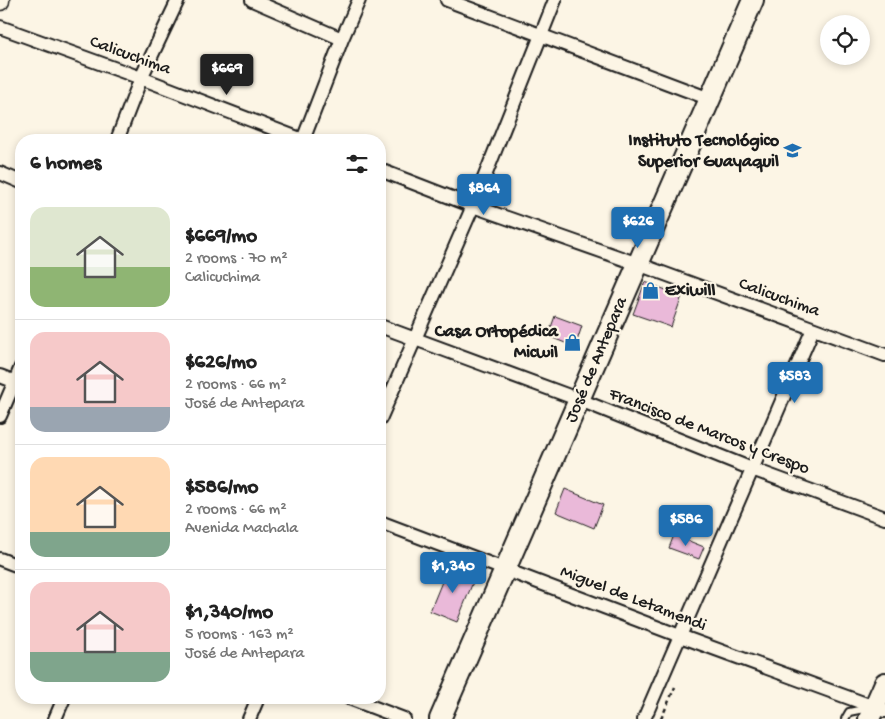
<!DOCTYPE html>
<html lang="en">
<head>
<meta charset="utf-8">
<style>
	body { margin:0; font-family:"Gochi Hand",sans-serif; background:#f2f2f2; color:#222; height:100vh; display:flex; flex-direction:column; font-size:19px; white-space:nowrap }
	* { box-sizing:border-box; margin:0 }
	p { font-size:16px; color:#767676 }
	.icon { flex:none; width:28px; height:28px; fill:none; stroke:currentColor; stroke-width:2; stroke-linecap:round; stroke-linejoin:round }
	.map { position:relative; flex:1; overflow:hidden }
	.panel { position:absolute; left:15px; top:134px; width:371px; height:570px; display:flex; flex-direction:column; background:#fff; border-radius:20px; box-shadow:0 2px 8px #0003 }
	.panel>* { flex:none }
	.tools { position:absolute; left:820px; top:15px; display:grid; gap:10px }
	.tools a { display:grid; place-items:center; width:50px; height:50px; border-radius:50%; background:#fff; box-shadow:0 2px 8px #0003; font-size:25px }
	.price { position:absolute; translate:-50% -42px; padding:0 11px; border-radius:5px; background:#1f6fb2; color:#fff; font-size:16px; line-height:32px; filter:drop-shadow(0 1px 2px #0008) }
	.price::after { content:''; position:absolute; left:50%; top:30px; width:15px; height:11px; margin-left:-8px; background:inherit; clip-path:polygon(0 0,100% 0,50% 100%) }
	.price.selected { background:#222; color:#fff }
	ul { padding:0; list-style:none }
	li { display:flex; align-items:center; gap:15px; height:125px; padding:0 15px }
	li+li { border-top:1px solid #e0e0e0 }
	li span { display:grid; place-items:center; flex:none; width:140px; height:100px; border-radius:15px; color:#555 }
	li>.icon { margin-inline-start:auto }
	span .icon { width:60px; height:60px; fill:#fffc; stroke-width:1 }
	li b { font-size:21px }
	h2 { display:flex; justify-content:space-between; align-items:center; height:60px; padding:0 15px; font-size:21px }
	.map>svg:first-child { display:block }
	.building { fill:#eab9d9; stroke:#1c1c1c }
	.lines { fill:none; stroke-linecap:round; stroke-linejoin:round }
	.lane-casing { stroke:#1c1c1c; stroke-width:10 }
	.street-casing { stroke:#1c1c1c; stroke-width:16 }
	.secondary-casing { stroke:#1c1c1c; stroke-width:21 }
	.primary-casing { stroke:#1c1c1c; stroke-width:24 }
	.path { stroke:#1c1c1c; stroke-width:2.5; stroke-dasharray:4 4; stroke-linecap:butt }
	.lane { stroke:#fcf5e5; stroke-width:6 }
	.street { stroke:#fcf5e5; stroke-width:12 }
	.secondary { stroke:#fcf5e5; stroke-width:18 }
	.primary { stroke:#fcf5e5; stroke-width:20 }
	.labels { text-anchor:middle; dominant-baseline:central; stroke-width:4.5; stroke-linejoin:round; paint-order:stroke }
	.street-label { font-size:18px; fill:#1c1c1c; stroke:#fcf5e5 }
	.poi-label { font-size:18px; font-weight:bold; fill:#1c1c1c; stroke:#fcf5e5; text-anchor:end }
</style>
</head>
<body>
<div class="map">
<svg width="885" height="719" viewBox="0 0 885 719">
	<rect width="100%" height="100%" fill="#fcf5e5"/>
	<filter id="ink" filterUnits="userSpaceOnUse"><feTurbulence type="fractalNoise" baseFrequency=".02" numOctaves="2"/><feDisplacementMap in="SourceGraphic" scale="10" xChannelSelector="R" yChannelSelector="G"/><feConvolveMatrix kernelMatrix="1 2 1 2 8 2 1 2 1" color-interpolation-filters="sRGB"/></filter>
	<g filter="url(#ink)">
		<path class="building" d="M645 282 682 296 671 327 633 314Z
			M555 316 582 326 575 347 548 336Z
			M565 489 603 505 594 528 556 512Z
			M674 535 704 547 699 559 669 548Z
			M448 567 475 577 457 622 430 611Z"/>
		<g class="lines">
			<defs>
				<path id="lane" d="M845 719 849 712 869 708"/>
				<path id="street" d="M252 0 342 39
					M447 0 710 99
					M0 27 141 78 303 140
					M117 140 141 78 178 0
					M303 140 342 39 359 0
					M380 170 473 206 638 264 885 355
					M0 173 21 182
					M380 326 580 400 752 469 885 518
					M0 376 21 384
					M0 416 21 367
					M380 419 473 206 555 0
					M380 522 680 636 885 711
					M0 559 21 567
					M349 698 404 719
					M55 719 64 698
					M249 719 258 698
					M644 719 813 329"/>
				<path id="secondary" d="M0 1V0"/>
				<path id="primary" d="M440 719 753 0
					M869 719 885 683"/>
			</defs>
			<use href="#lane" class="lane-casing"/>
			<use href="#street" class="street-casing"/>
			<use href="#secondary" class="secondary-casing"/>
			<use href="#primary" class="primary-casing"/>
			<path class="path" d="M661 719 675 687"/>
			<use href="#lane" class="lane"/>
			<use href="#street" class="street"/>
			<use href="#secondary" class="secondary"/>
			<use href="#primary" class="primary"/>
		</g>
	</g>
	<defs>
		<symbol id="school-bare" viewBox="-9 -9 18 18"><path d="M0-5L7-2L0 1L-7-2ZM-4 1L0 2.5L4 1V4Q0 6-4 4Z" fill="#1f6fb2" stroke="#fcf5e5" stroke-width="2.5" paint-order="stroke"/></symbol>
		<symbol id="shop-bare" viewBox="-9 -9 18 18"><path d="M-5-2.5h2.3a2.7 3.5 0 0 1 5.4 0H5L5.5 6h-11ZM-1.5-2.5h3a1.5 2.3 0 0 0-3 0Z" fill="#1f6fb2" stroke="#fcf5e5" stroke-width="2.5" paint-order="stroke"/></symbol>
	</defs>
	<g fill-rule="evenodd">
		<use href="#school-bare" x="780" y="138" width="25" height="25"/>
		<use href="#shop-bare" x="638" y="278" width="25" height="25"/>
		<use href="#shop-bare" x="560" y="330" width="25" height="25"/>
	</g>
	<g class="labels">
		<g class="street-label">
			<text transform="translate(130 56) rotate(20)">Calicuchima</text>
			<text transform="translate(779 298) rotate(20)">Calicuchima</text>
			<text transform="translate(597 360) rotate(-67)">José de Antepara</text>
			<text transform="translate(709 432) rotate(21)">Francisco de Marcos y Crespo</text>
			<text transform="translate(633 599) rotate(21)">Miguel de Letamendi</text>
		</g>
		<g class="poi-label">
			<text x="779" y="141">Instituto Tecnológico<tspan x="779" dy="21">Superior Guayaquil</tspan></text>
			<text x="665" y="291" text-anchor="start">Exiwill</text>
			<text x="558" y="332">Casa Ortopédica<tspan x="558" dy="21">Micwil</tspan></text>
		</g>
	</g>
</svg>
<div class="tools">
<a><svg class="icon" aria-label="locate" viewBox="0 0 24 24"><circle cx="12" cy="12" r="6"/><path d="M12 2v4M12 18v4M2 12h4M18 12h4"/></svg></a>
</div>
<b class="price selected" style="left:227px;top:96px">$669</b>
<b class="price" style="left:484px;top:216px">$864</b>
<b class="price" style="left:638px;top:249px">$626</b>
<b class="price" style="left:795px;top:404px">$583</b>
<b class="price" style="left:686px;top:547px">$586</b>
<b class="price" style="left:453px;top:594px">$1,340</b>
<section class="panel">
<h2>6 homes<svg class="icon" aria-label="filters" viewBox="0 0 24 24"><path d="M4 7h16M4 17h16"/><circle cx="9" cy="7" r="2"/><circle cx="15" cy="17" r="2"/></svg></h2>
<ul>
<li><span style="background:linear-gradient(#dfe7d0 60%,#8fb573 0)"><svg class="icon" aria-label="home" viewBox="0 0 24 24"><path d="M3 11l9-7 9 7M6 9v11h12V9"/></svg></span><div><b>$669/mo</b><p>2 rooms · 70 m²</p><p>Calicuchima</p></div></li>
<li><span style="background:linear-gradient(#f6c9c9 75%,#9aa5b1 0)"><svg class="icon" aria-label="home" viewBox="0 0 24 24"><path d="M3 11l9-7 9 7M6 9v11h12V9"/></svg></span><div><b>$626/mo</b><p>2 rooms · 66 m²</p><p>José de Antepara</p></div></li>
<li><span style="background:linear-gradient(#ffd9b3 75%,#7fa58c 0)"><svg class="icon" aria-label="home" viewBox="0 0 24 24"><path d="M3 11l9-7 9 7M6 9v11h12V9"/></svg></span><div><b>$586/mo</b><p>2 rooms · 66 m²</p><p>Avenida Machala</p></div></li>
<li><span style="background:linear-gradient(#f6c9c9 70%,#7fa58c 0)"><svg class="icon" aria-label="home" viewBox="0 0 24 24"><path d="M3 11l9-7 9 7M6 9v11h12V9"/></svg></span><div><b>$1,340/mo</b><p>5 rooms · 163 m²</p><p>José de Antepara</p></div></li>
</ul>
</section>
</div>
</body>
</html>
